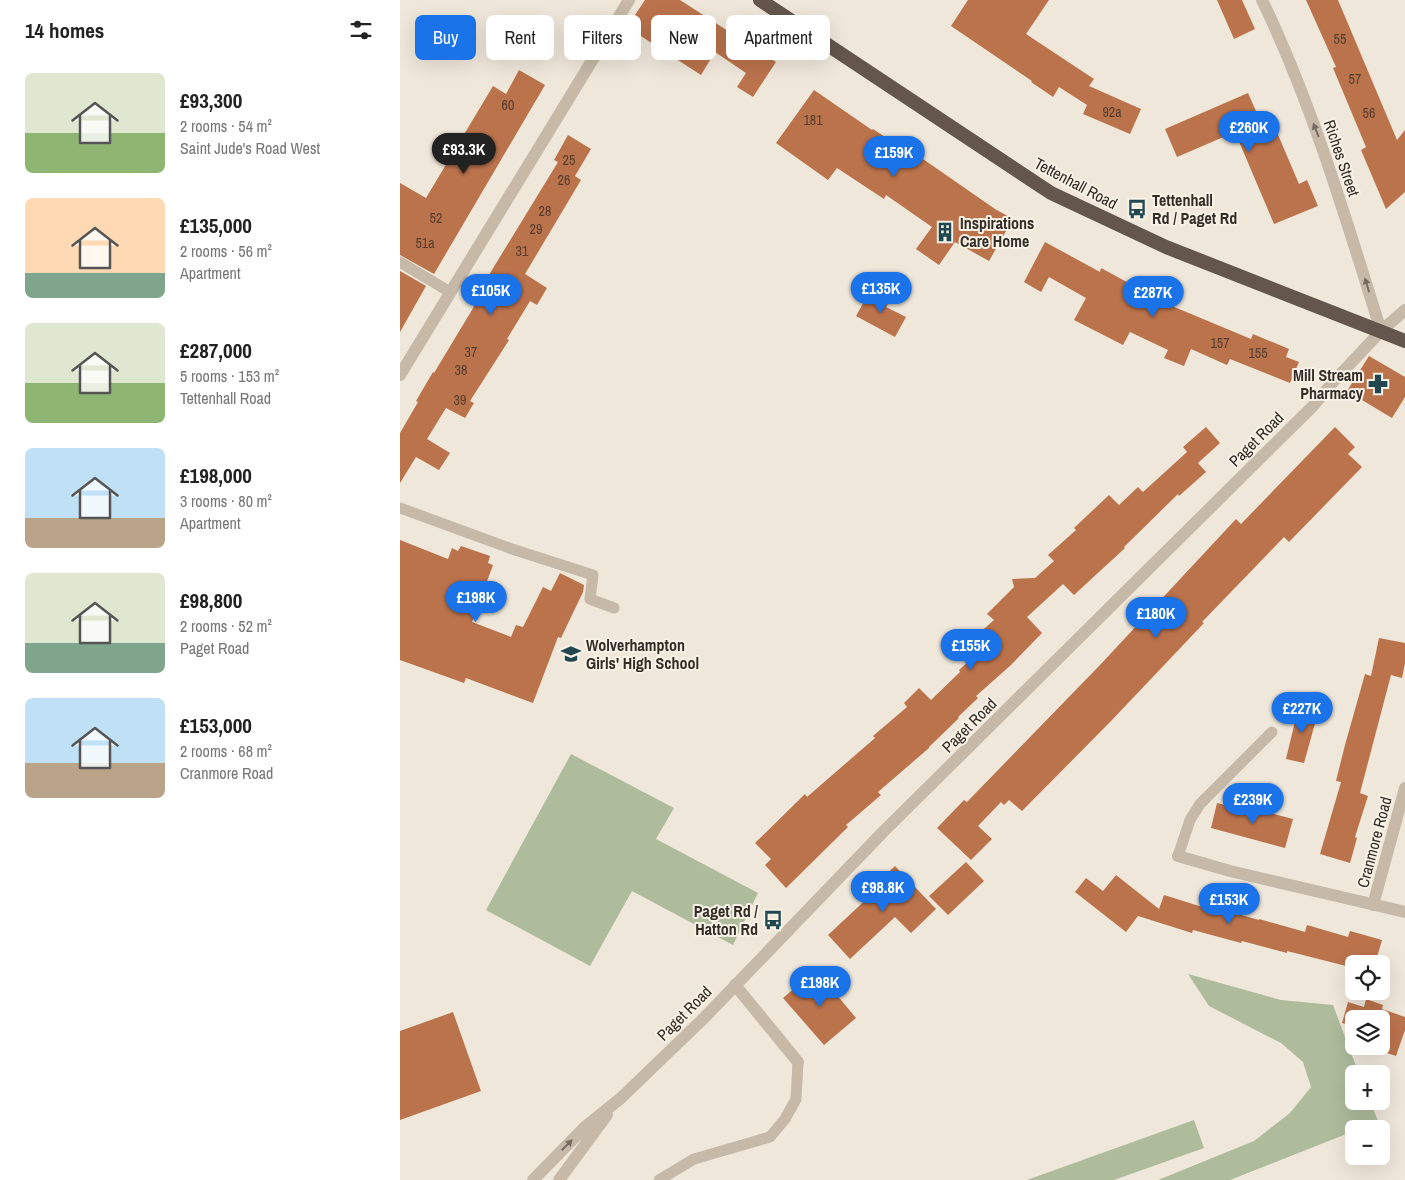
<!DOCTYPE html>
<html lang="en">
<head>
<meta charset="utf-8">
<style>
	body { margin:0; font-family:"Archivo Narrow",sans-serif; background:#f6f6f6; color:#222; height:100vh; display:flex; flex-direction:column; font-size:19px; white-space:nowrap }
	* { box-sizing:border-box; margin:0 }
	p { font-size:16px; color:#767676 }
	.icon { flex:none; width:28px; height:28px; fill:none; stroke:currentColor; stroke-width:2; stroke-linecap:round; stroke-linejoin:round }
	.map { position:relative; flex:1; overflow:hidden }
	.details { display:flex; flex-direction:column; background:#fff; width:400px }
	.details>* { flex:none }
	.top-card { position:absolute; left:15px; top:15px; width:475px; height:45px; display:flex; gap:10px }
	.buttons { position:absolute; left:945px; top:955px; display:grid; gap:10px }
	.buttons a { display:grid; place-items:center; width:45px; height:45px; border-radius:8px; background:#fff; box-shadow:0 5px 20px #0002; font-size:25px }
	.price { position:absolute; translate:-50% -42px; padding:0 11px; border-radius:18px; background:#1a73e8; color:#fff; font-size:16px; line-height:32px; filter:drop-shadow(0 1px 2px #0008) }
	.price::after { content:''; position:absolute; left:50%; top:30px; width:15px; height:11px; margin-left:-8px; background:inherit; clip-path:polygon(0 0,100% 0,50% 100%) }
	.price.current { background:#222; color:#fff }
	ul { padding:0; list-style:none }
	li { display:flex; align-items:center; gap:15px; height:125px; padding:0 25px }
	li span { display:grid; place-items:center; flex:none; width:140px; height:100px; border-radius:8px; color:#555 }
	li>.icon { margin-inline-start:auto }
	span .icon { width:60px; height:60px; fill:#fffc; stroke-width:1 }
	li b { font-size:21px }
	h2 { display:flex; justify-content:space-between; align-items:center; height:60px; padding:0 25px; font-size:21px }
	.chip { padding:0 18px; border-radius:8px; background:#fff; box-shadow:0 5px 20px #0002; font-size:18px; line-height:45px }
	.chip.current { background:#1a73e8; color:#fff }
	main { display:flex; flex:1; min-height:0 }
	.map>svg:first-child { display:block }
	.green { fill:#aebc9c }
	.building { fill:#bb734c }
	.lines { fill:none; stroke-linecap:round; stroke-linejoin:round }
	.service { stroke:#c6b9a8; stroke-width:11 }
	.minor { stroke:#c6b9a8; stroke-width:12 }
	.tertiary { stroke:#c6b9a8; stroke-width:12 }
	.trunk { stroke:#64564c; stroke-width:14 }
	.oneway { fill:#756b61 }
	.labels { text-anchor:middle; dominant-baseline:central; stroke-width:4; stroke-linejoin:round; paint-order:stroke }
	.number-label { font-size:14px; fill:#553e30 }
	.street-label { font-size:16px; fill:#332c27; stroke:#f7f1e6 }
	.poi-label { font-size:16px; font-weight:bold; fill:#332c27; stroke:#f7f1e6; text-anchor:start }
</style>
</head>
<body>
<main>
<section class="details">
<h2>14 homes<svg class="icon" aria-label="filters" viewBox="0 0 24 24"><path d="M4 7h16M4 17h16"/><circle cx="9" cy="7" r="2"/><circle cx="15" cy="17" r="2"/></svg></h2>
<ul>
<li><span style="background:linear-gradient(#dfe7d0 60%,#8fb573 0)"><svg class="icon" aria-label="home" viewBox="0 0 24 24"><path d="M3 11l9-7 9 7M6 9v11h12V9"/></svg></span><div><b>£93,300</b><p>2 rooms · 54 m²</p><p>Saint Jude's Road West</p></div></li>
<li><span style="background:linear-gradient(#ffd9b3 75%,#7fa58c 0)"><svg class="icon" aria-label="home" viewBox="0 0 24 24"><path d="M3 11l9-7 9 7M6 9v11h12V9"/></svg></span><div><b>£135,000</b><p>2 rooms · 56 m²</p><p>Apartment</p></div></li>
<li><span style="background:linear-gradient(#dfe7d0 60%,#8fb573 0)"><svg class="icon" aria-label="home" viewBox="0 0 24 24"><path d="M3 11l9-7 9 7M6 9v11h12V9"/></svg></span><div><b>£287,000</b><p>5 rooms · 153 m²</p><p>Tettenhall Road</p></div></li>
<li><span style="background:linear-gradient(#bfe0f5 70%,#b9a48a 0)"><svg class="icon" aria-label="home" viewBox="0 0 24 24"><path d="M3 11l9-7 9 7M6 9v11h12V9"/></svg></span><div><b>£198,000</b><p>3 rooms · 80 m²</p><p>Apartment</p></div></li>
<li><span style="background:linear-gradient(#dfe7d0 70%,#7fa58c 0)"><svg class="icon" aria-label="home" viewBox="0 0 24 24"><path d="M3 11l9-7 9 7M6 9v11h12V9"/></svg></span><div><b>£98,800</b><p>2 rooms · 52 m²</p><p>Paget Road</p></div></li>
<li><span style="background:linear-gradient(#bfe0f5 65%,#b9a48a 0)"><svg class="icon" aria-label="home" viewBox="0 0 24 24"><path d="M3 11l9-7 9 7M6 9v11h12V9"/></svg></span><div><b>£153,000</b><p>2 rooms · 68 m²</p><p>Cranmore Road</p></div></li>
</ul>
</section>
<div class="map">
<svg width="1005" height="1180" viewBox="0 0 1005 1180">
	<rect width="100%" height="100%" fill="#efe7da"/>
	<path class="green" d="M171 754 274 808 256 839 358 893 333 945 232 891 190 966 86 910Z
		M788 974 881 1000 933 1005 959 1074H954V1101H970L978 1121 959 1129H954V1131L830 1180H758L854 1141 890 1113 911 1087 903 1062 881 1043 809 1006Z
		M794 1120 804 1148 714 1180H627Z"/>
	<path class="building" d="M245 0H280L376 62 353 97 337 87 346 73 315 52 301 75 227 27Z
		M568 0H649L626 34 694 79 689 86 741 109 730 134 683 114 687 105 659 87 653 97 631 82 632 81 551 26Z
		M817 0H842L855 29 834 39Z
		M906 0H938L997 140 1005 130V192L986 209 961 150 966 147 933 68 936 67Z
		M119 70 145 85 34 274 0 255V183L26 198 93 86 106 94Z
		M414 90 472 130 473 129 521 161 523 159 595 209 613 219 589 261 555 242 539 265 516 249 532 227 486 195 484 199 437 168 428 180 376 143Z
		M848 93 863 127 873 123 899 184 907 180 918 206 874 224 835 132 777 157 765 129Z
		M168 135 191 149 175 176 181 180 125 274 147 288 137 305 130 301 107 339 109 340 70 401 74 403 65 418 46 408 27 439 50 453 39 470 16 457 0 483V433L18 402 16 401 33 372 34 373 87 285 84 283 158 162 154 160Z
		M645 242 700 272 701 268 725 281 750 294 748 296 851 339 853 334 889 349 886 357 899 362 890 383 830 359 827 365 791 349 784 366 764 358 768 350 730 332 723 345 674 320 686 298 649 277 641 292 624 282Z
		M0 271 26 286 0 332Z
		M471 289 490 300 486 307 506 317 495 337 456 316Z
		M969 356 1005 377V397L992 418 947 391Z
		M806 427 820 443 798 463 806 472 779 496 778 494 724 547 725 548 674 595 663 584 627 617 642 633 611 665 576 696 578 698 558 717 559 718 529 747V748L478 792 481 795 446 825 448 827 386 888 365 865 371 859 355 843 405 794 407 797 475 738 473 736 507 707 504 703 519 688 531 700 560 672 559 670 568 662 559 651 594 620 587 614 614 587 612 579 635 578 654 561 648 555 676 530 674 528 709 495 719 505 738 487 743 492 787 452 783 447Z
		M935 427 955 447 948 454 962 467 889 542 884 537 802 622 804 623 712 720 622 811 609 800 604 805 601 802 578 826 592 839 571 860 537 828 564 800 567 802 700 665 836 519 841 524Z
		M0 540 48 559 52 548 58 551 61 546 90 556 88 563 93 565 72 622 111 637 116 625 123 627 143 587 151 591 160 573 184 585 183 592 161 638 158 637 133 703 66 678 64 683 0 660Z
		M979 638 1005 643V663L1002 678 991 675 960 793 968 796 955 837 957 838 950 863 920 854 941 782 936 781 945 745 965 674 971 676Z
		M899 705 919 709 904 763 886 759Z
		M817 803 857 813 858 810 893 819 885 848 811 828Z
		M566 862 584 881 548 915 529 896Z
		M495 866 536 909 511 933 495 917 450 959 428 935 473 893 470 890Z
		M716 875 759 909 764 895 812 910 813 907 859 920V919L905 932 907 925 948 937 950 931 982 940 975 964H954V968L887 951V953L842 941 841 943 793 930 792 933 738 916 726 932 675 892 686 878 703 891Z
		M416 970 456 1018 424 1045 383 998Z
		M966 999 983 1005 982 1009 1005 1017V1030L996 1056 978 1050 979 1046H981L983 1035H981V1019H954V1026L942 1023 948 1002 964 1007Z
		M53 1012 81 1091 0 1120V1031Z"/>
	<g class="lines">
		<path class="service" d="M0 262 50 292
			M0 508 112 549 193 575 190 599 214 608
			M778 856 790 820 800 804 872 732
			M259 1180 294 1159 370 1137 385 1119 396 1099 398 1062"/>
		<path class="minor" d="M862 0C913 106 946 219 981 331L1005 310
			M0 375 229 0
			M778 856 830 871 1005 912
			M973 905 1005 788
			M335 985 398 1062"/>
		<path class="tertiary" d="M133 1180 185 1127 221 1098 304 1018 483 832 913 406 934 381 981 331
			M159 1180 207 1115"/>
		<path class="trunk" d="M360 0 651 193 766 247 1005 341"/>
	</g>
	<defs><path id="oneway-solid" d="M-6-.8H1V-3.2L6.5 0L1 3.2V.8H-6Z" transform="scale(1.25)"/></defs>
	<g class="oneway">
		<use href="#oneway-solid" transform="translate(916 130) rotate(-111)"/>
		<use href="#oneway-solid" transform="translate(967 285) rotate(-107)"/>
		<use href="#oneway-solid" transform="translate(167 1145) rotate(-45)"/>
	</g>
	<defs>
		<symbol id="bus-bare" viewBox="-9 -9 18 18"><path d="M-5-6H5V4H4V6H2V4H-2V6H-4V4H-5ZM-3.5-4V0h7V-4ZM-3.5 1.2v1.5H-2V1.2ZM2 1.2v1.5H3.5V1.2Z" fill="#214851" stroke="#f7f1e6" stroke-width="2.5" paint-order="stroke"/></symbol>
		<symbol id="building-bare" viewBox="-9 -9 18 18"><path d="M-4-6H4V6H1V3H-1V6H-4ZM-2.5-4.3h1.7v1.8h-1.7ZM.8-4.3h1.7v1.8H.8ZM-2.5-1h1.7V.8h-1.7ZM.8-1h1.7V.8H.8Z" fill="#214851" stroke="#f7f1e6" stroke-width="2.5" paint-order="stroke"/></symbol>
		<symbol id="pharmacy-bare" viewBox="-9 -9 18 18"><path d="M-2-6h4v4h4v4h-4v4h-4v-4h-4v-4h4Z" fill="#214851" stroke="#f7f1e6" stroke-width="2.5" paint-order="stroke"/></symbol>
		<symbol id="school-bare" viewBox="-9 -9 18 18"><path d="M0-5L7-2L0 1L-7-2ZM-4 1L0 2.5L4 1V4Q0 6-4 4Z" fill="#214851" stroke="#f7f1e6" stroke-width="2.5" paint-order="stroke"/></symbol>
	</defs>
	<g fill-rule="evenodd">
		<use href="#bus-bare" x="723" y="195" width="28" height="28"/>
		<use href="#building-bare" x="531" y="218" width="28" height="28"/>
		<use href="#pharmacy-bare" x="964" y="370" width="28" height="28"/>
		<use href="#school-bare" x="157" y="640" width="28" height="28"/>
		<use href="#bus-bare" x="359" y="906" width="28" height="28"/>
	</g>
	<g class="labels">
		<g class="number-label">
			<text x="940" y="39">55</text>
			<text x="955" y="79">57</text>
			<text x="108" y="105">60</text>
			<text x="712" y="112">92a</text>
			<text x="969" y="113">56</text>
			<text x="413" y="120">181</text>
			<text x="169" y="160">25</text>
			<text x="164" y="180">26</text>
			<text x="145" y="211">28</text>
			<text x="36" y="218">52</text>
			<text x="136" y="229">29</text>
			<text x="25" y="243">51a</text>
			<text x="122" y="251">31</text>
			<text x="820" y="343">157</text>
			<text x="71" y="352">37</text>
			<text x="858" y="353">155</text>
			<text x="61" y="370">38</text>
			<text x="60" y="400">39</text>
		</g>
		<g class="street-label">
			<text transform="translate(942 158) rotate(71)">Riches Street</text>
			<text transform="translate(676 183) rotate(28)">Tettenhall Road</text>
			<text transform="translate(856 439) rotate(-45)">Paget Road</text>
			<text transform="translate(569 725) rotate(-45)">Paget Road</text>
			<text transform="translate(974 842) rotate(-75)">Cranmore Road</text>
			<text transform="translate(284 1013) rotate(-45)">Paget Road</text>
		</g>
		<g class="poi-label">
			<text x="752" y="200">Tettenhall<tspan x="752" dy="18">Rd / Paget Rd</tspan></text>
			<text x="560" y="223">Inspirations<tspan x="560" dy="18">Care Home</tspan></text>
			<text x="963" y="375" text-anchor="end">Mill Stream<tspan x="963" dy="18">Pharmacy</tspan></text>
			<text x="186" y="645">Wolverhampton<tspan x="186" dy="18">Girls' High School</tspan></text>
			<text x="358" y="911" text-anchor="end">Paget Rd /<tspan x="358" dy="18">Hatton Rd</tspan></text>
		</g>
	</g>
</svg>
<div class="buttons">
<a><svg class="icon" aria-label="locate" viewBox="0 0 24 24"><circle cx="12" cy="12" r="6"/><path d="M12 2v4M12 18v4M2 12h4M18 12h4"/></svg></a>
<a><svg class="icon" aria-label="layers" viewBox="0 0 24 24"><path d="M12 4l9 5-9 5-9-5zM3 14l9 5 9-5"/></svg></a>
<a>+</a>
<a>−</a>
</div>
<b class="price" style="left:849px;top:153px">£260K</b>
<b class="price current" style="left:64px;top:175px">£93.3K</b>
<b class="price" style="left:494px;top:178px">£159K</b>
<b class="price" style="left:481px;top:314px">£135K</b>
<b class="price" style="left:91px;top:316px">£105K</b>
<b class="price" style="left:753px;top:318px">£287K</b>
<b class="price" style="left:76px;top:623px">£198K</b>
<b class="price" style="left:756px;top:639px">£180K</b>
<b class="price" style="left:571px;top:671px">£155K</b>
<b class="price" style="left:902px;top:734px">£227K</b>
<b class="price" style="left:853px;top:825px">£239K</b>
<b class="price" style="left:483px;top:913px">£98.8K</b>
<b class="price" style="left:829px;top:925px">£153K</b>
<b class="price" style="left:420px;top:1008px">£198K</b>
<div class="top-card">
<a class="chip current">Buy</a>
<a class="chip">Rent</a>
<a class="chip">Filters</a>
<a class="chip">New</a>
<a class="chip">Apartment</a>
</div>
</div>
</main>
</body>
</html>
